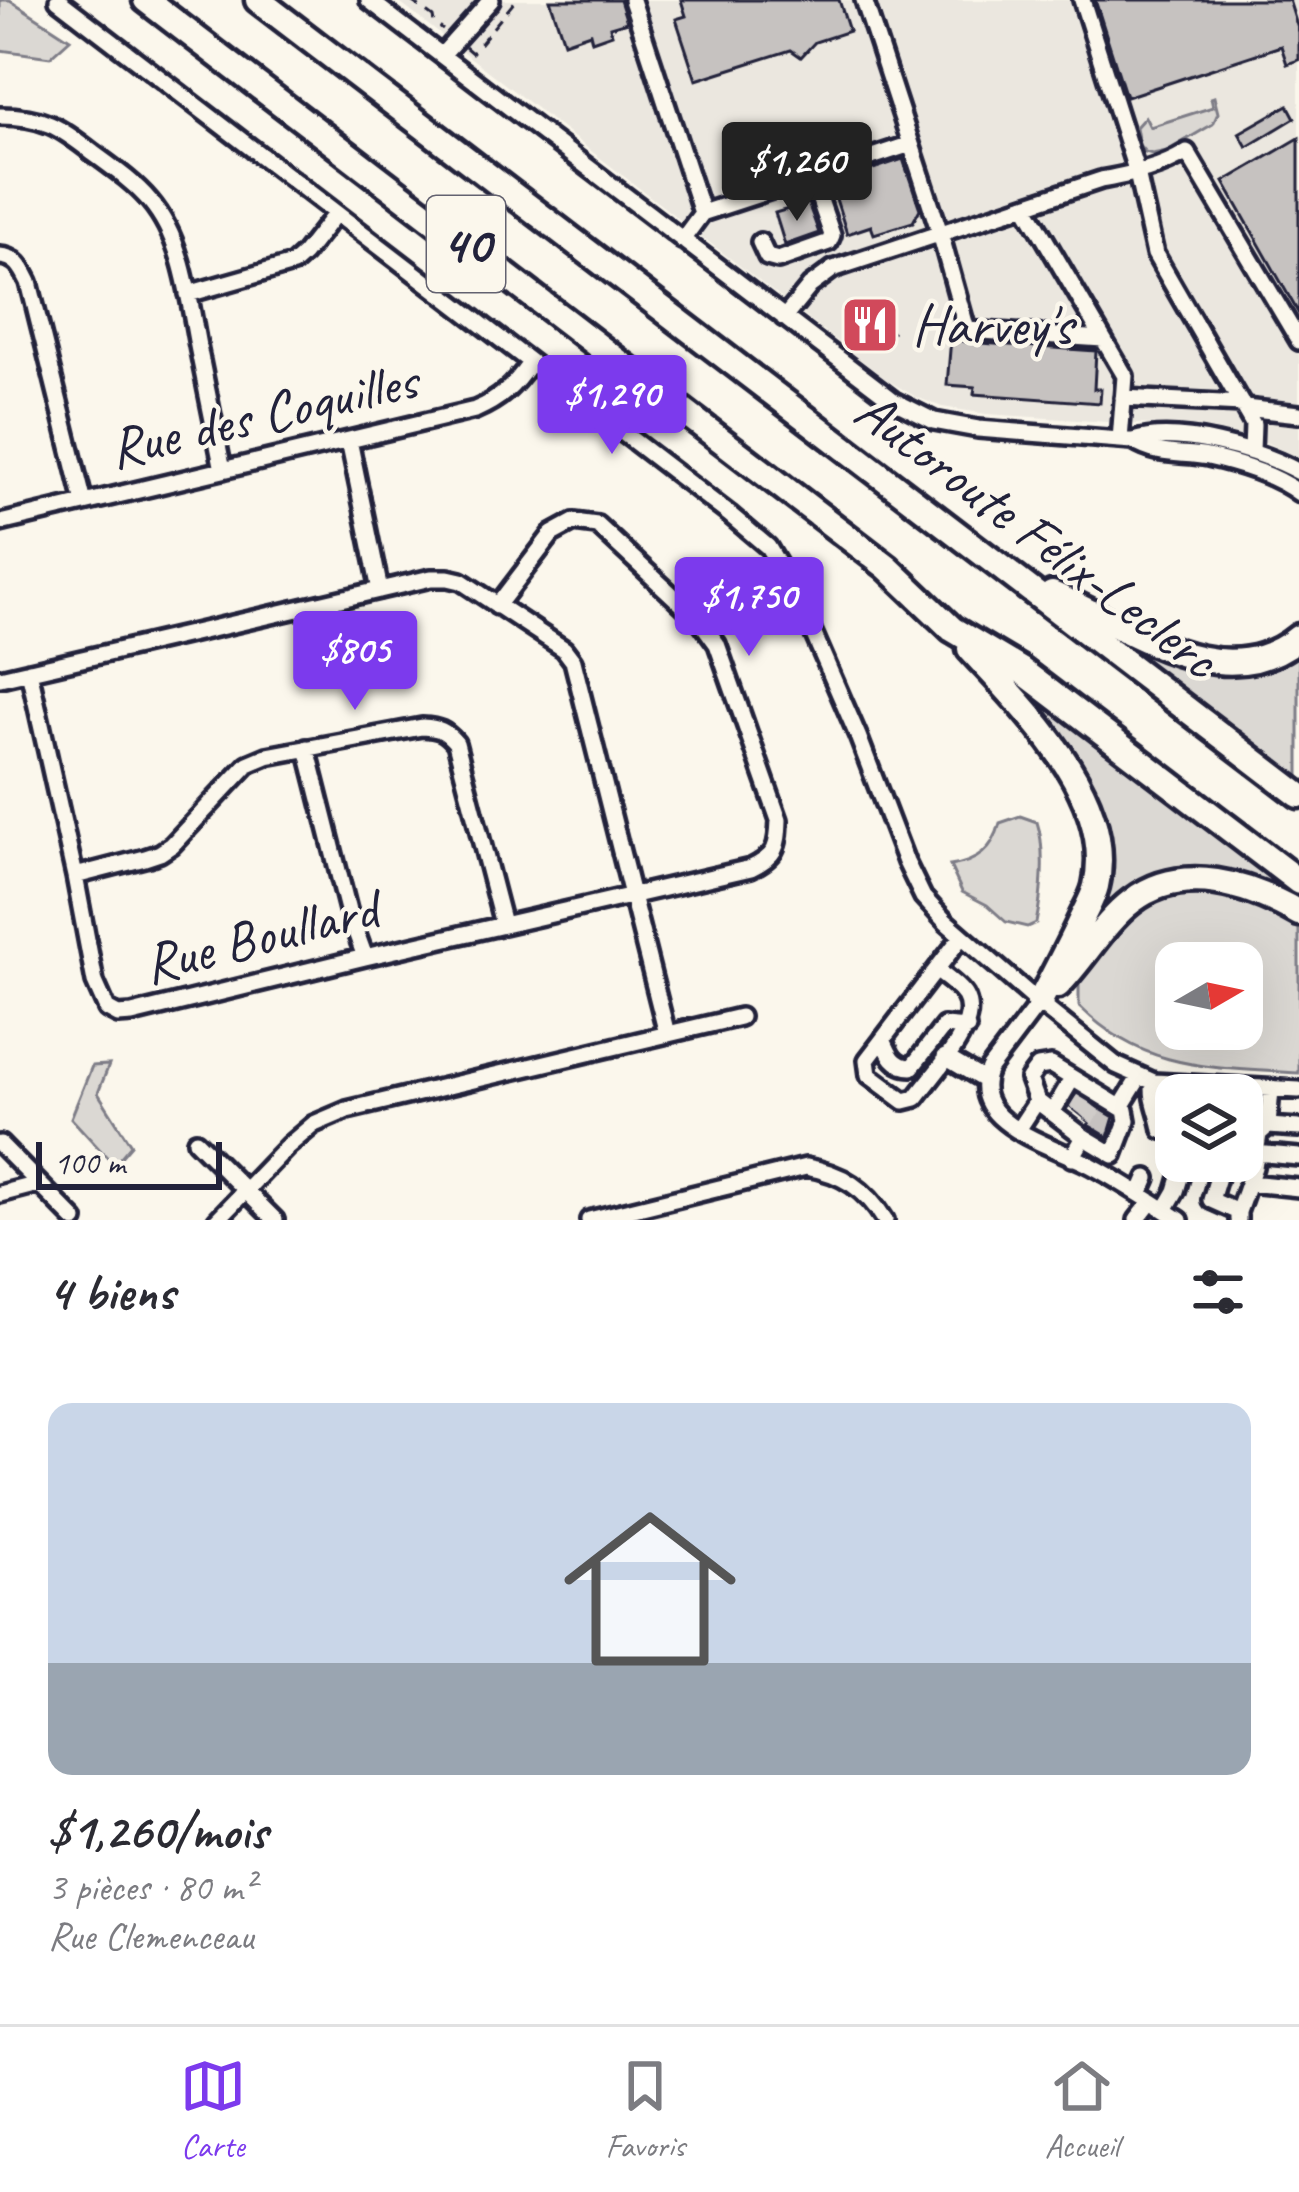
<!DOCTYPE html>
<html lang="fr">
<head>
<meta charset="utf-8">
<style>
	body { margin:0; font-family:Caveat,sans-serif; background:#f7f7f7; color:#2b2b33; height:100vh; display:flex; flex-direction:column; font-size:45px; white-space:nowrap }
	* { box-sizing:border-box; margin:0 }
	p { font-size:39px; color:#7c7c81 }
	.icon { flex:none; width:66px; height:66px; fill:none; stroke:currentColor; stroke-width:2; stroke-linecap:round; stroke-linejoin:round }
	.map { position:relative; height:1220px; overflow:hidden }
	.side { display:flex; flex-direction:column; background:#fff; flex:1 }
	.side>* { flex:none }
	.needle { width:78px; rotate:81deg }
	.tools { position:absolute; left:1155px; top:942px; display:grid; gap:24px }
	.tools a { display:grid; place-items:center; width:108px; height:108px; border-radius:24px; background:#fff; box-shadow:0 12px 48px #0002; font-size:60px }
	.scale { position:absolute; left:36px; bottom:30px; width:186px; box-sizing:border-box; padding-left:12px; border:6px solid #22223b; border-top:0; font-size:33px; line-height:42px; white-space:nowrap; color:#22223b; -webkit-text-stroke:9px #fbf7ec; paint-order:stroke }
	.price { position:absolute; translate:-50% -102px; padding:0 27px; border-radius:12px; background:#7c3aed; color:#fff; font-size:39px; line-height:78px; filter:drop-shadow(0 3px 6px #0008) }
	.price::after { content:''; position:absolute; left:50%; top:72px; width:36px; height:27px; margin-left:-18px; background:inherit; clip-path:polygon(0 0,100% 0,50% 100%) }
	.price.selected { background:#222; color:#fff }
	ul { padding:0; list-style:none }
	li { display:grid; align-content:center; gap:24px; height:636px; padding:0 48px }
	li span { display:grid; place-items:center; height:372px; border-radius:24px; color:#555 }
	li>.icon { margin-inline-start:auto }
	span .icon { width:216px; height:216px; fill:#fffc; stroke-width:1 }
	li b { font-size:51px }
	h2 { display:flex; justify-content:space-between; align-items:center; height:144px; padding:0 48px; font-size:51px }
	.dock { display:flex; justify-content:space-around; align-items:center; height:168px; border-top:3px solid #e1e1e2; background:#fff; font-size:33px; color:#7c7c81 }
	.dock a { display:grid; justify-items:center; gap:6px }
	.dock .selected { color:#7c3aed }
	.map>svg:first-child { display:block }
	.built { fill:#ebe7df }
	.green { fill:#dbd8d3; stroke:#7e7d87; stroke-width:3; fill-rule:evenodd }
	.building { fill:#c6c2c0; stroke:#22223b; stroke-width:3 }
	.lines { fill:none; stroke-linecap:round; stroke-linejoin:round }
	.minor-tunnel { stroke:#d0ccc9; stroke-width:15; stroke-dasharray:15 8; stroke-linecap:butt }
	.minor-casing { stroke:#22223b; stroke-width:24 }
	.highway-casing { stroke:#22223b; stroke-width:33 }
	.path { stroke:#22223b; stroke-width:3; stroke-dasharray:12 9; stroke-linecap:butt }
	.minor { stroke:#fbf7ec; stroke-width:15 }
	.highway { stroke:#fbf7ec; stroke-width:24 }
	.labels { text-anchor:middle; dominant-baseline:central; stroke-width:9; stroke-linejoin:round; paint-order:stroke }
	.shield { fill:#fbf7ec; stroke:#636270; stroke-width:3 }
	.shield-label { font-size:54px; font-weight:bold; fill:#22223b }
	.poi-label { font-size:57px; fill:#22223b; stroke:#fbf7ec; text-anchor:start }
	.street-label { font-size:57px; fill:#22223b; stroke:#fbf7ec }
</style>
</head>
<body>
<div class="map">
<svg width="1299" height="1220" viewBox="0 0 1299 1220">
	<rect width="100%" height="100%" fill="#fbf7ec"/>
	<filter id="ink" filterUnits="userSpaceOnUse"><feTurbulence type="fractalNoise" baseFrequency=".00833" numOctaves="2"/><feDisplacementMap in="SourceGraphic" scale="24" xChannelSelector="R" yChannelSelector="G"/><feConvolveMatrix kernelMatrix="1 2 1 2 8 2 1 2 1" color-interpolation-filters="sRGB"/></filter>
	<g filter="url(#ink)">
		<path class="built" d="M396 0H1299V458L1265 442 1212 429 987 414 942 407 916 397 887 380Z"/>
		<path class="green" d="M0 0H10L70 39 50 57 0 50Z
			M1214 97 1218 113 1213 124 1167 151 1152 154 1145 152 1139 145 1136 127 1145 117 1150 127 1213 107 1211 98Z
			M1109 633 1173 659 1299 647V778Z
			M1003 671 1299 897V904L1208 873 1083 937 1107 848Z
			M1020 816 1037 822C1046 849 1042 895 1036 923L1027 927 1006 922 987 905 962 892 950 866C977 862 993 850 1000 823Z
			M1196 889 1228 893 1299 922V1073C1212 1067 1145 1072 1079 1006V982L1124 925 1148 904 1171 893ZM1176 963H1242V1029H1176Z
			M109 1065 98 1093 131 1145 114 1165 71 1118 92 1066Z"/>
		<path class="building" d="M550 0H620L627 22 610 27 612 34 592 41 590 33 564 42Z
			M681 0H839L849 31 815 42 801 57 791 50 696 80 676 19 686 16Z
			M1095 0H1289L1299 32V60L1287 64 1281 46 1126 97Z
			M1288 105 1295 118 1247 147 1239 133Z
			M1299 138V314L1224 182Z
			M903 159 920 209 913 222 874 234 871 226 847 234 831 183Z
			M808 203 819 233 785 245 775 213Z
			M849 306 859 313 863 307 892 332 881 348 850 325 852 322 842 315Z
			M951 338 966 342 1096 351 1094 389H1101L1100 403 974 394 975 387 947 385Z
			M1077 1095 1114 1117 1108 1137 1088 1125 1090 1122 1070 1106Z"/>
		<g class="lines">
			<path class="minor-tunnel" d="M1075 1110 1087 1094
				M1086 1119 1099 1103"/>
			<defs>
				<path id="minor" d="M58 0 729 514 768 547 798 598 858 736 906 862 923 897 946 922 1039 1003 1116 1065 1154 1082 1299 1090
					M369 0 894 401 934 421 978 429 1133 441C1177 427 1259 450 1299 472
					M632 0 702 213
					M864 0 940 233 967 330 1103 339
					M1082 0 1137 173 1155 254 1253 424 1252 451
					M442 55 491 0
					M0 116C43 116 60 127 93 153 112 167 134 182 150 201 184 241 189 301 199 351 207 390 215 430 223 470
					M1025 205 1125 376 1120 440
					M682 240 702 213 911 144
					M760 242 767 257 778 260 829 242 832 235 812 177
					M0 256C17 257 22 268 29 282L84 503
					M188 294 293 264 304 254 336 213
					M784 318 810 286 833 269 1101 180C1132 174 1160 169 1187 152L1299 341
					M1123 398 1242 404
					M1245 408 1299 414
					M349 440 380 590
					M1133 441C1158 457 1181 452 1208 457 1239 464 1274 474 1299 493
					M0 523 475 410C501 399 514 386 530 363
					M29 671 75 876 95 982 107 1009 118 1015 132 1014 365 957 751 868C776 856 778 848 779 820L717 644 701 622 597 525 574 522 552 534 497 606
					M0 678 431 578H448L461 581 564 649 573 661 667 1034
					M307 748 348 910 365 957
					M75 876 145 858 160 853 172 845 248 764 267 756 422 727C439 728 445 730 456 743L503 924
					M936 970C945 977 959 986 965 996 982 1025 933 1074 916 1098L904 1101 869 1075 867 1060 962 936
					M1039 1003 989 1069C964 1124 1058 1147 1092 1166 1122 1182 1151 1201 1180 1220
					M883 1039C889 1054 894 1067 912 1067L944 1026 967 1028
					M945 1057 984 1080
					M1154 1082C1150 1097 1160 1114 1162 1130L1176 1133
					M1037 1101 1084 1137
					M1121 1107 1140 1076
					M1053 1111 1072 1079
					M1268 1126 1271 1089
					M1018 1130 1037 1101 1029 1079 1038 1067 1051 1065 1125 1110 1127 1121 1114 1155 1084 1137 1072 1158
					M1259 1134 1268 1126 1299 1128
					M196 1141 275 1220
					M0 1144 75 1220
					M1256 1153 1299 1157
					M1223 1161 1211 1200 1238 1212
					M1249 1183 1299 1188
					M0 1194 38 1184
					M1140 1194 1147 1178
					M1165 1210 1176 1191 1185 1161
					M217 1220 288 1146 314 1124 347 1110 740 1017
					M589 1220 806 1167C842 1173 866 1189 885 1220
					M1137 1220 1151 1202
					M1238 1220V1212L1254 1167 1259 1134 1242 1131"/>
				<path id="highway" d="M146 0 887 567 952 629 1021 670 1299 882
					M258 0 1299 795
					M1052 594C1126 625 1222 701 1299 637
					M970 649C1024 708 1117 797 1096 886 1093 898 1086 909 1081 920 1068 948 1053 976 1039 1003
					M1058 985C1083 960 1104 922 1132 901 1183 862 1250 885 1299 913"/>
			</defs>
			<use href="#minor" class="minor-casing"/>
			<use href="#highway" class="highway-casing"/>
			<path class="path" d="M410 0 433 17 434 23 443 30
				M465 47 472 53 516 0"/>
			<use href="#minor" class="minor"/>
			<use href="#highway" class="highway"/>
		</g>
	</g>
	<defs>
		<symbol id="restaurant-square" viewBox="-11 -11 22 22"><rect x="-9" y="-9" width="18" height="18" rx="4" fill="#d1495b" stroke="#fbf7ec"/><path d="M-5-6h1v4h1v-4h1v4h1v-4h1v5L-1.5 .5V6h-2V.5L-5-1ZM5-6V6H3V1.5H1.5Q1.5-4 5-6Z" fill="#fff"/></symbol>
	</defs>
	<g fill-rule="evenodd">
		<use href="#restaurant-square" x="837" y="292" width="66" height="66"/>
	</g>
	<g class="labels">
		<rect class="shield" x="427" y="196" width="78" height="96" rx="9"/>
		<g class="shield-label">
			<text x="466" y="244">40</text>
		</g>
		<g class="poi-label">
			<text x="912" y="325">Harvey's</text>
		</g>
		<g class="street-label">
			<text transform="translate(263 414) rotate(-13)">Rue des Coquilles</text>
			<text transform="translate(1037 534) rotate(37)">Autoroute Félix-Leclerc</text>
			<text transform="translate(260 936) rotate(-14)">Rue Boullard</text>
		</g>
	</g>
</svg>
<div class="tools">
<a><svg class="needle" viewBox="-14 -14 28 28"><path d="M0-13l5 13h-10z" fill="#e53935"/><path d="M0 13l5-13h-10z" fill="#7c7c81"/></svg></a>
<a><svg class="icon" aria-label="layers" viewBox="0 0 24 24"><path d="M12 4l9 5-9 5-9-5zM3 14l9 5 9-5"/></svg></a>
</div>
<div class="scale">100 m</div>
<b class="price selected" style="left:797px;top:224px">$1,260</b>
<b class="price" style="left:612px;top:457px">$1,290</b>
<b class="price" style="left:749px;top:659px">$1,750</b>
<b class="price" style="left:355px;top:713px">$805</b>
</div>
<section class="side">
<h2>4 biens<svg class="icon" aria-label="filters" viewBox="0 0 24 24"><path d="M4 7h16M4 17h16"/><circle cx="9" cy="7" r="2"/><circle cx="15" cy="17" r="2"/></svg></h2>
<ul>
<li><span style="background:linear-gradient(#c9d6e8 70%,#9aa5b1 0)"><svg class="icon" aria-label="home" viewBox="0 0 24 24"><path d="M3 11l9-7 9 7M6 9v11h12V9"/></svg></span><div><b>$1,260/mois</b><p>3 pièces · 80 m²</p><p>Rue Clemenceau</p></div></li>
</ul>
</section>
<nav class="dock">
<a class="selected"><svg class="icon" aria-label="map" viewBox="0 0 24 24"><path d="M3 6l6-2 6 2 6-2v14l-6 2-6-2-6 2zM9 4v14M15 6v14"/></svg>Carte</a>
<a><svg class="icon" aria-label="saved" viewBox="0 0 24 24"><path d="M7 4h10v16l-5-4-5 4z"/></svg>Favoris</a>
<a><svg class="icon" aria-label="home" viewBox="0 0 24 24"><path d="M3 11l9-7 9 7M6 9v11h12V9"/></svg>Accueil</a>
</nav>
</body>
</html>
